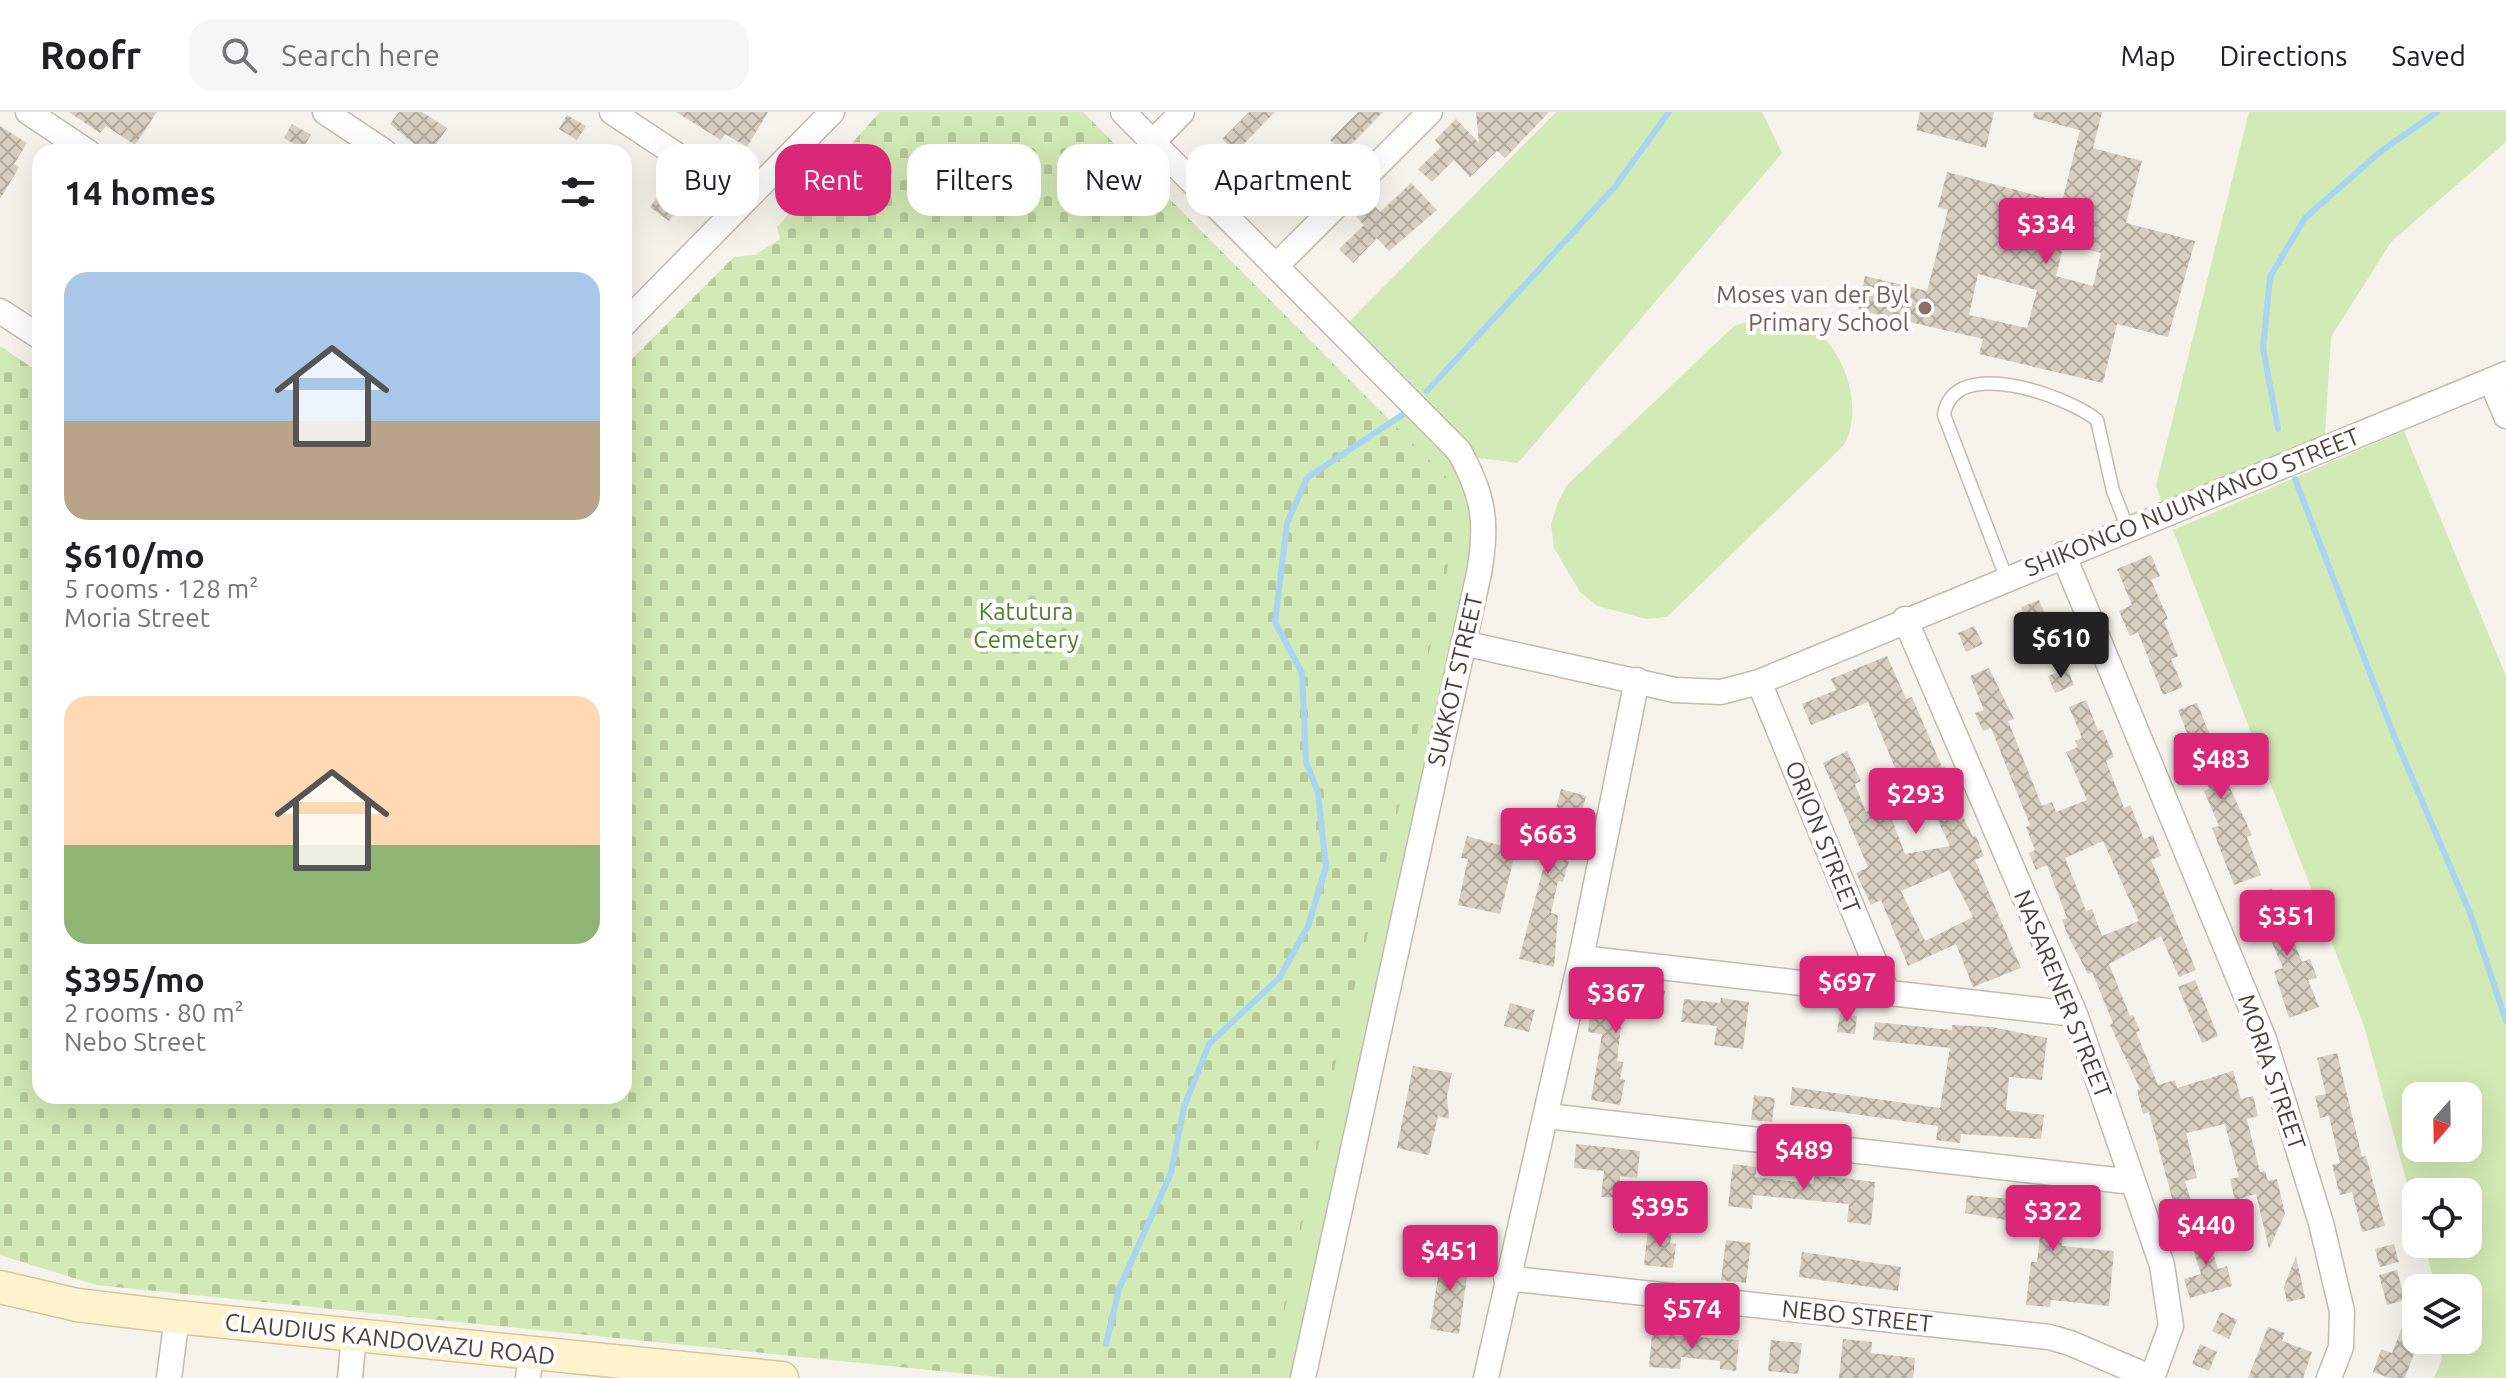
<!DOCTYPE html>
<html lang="en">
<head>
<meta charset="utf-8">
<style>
	body { margin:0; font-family:Ubuntu,sans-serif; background:#f6f6f6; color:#202124; height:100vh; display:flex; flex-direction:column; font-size:30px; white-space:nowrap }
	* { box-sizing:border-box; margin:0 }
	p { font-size:26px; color:#757577 }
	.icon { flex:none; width:44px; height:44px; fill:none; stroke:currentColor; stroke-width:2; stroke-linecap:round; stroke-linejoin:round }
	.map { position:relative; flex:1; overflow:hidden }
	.panel { position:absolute; left:32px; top:32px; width:600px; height:960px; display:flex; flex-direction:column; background:#fff; border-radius:24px; box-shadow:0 8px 32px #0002 }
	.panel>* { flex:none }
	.guide { position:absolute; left:656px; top:32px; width:760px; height:72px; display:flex; gap:16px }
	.needle { width:52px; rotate:200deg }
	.tools { position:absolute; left:2402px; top:970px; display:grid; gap:16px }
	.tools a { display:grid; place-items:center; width:80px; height:80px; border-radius:16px; background:#fff; box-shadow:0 8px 32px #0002; font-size:40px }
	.price { position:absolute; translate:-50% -68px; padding:0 18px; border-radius:8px; background:#db2777; color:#fff; font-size:26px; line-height:52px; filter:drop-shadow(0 2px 4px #0008) }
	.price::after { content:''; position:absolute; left:50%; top:48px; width:24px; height:18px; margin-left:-12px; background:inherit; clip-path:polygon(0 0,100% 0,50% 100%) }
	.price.selected { background:#222; color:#fff }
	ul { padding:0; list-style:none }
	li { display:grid; align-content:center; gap:16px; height:424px; padding:0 32px }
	li span { display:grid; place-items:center; height:248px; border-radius:24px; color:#555 }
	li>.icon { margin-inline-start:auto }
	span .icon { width:144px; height:144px; fill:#fffc; stroke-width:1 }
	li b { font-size:34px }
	h2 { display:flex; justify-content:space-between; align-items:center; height:96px; padding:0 32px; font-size:34px }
	.chip { padding:0 28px; border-radius:24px; background:#fff; box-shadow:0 8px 32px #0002; font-size:28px; line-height:72px }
	.chip.selected { background:#db2777; color:#fff }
	header { display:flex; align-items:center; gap:48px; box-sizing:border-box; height:112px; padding:0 40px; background:#fff; border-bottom:2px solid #e0e0e0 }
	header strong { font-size:38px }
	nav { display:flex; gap:44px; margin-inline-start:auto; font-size:28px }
	.search { width:560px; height:72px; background:#f6f6f6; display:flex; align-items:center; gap:20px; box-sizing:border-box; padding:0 28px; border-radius:24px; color:#757577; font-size:30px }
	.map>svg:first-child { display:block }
	.grass { fill:#d2eab5; fill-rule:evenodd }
	.cemetery { fill:url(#cemetery-stones) }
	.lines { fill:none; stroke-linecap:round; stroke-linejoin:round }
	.stream { stroke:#a9d4f2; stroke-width:6 }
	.building { fill:url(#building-cross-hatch); fill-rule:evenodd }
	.lane-casing { stroke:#c2bbae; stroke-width:15 }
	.street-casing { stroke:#c2bbae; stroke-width:27 }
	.secondary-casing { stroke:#d6c79b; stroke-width:35 }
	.lane { stroke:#fff; stroke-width:12 }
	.street { stroke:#fff; stroke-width:24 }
	.secondary { stroke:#fff3cd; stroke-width:32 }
	.education-dot { fill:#8d6e63; stroke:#fff; stroke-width:3 }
	.labels { text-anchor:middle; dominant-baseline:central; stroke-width:8; stroke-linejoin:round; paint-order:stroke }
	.education-label { font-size:24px; fill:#785e54; stroke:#fff; text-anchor:end }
	.street-label { font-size:24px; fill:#4b4439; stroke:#fff }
	.park-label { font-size:24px; fill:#4a7f2a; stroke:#fff }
</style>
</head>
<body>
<header>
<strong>Roofr</strong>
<div class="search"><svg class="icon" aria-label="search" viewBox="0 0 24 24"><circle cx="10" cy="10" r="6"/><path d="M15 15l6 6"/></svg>Search here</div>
<nav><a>Map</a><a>Directions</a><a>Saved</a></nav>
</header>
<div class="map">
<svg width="2506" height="1266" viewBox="0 0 2506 1266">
	<defs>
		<pattern id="cemetery-stones" width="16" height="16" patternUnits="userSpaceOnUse" patternTransform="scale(2)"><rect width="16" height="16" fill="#d2eab5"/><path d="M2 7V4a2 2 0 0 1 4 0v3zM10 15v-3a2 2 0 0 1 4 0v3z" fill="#b6ca9c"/></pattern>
		<pattern id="building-cross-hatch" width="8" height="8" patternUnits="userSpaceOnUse" patternTransform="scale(2)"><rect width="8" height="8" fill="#d8cfc1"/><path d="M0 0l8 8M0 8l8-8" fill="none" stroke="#b1aa9e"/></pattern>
	</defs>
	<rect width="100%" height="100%" fill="#f6f3ec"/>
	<path class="grass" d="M1556 0H1762L1782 41 1518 351 1463 344 1484 405 1303 1266H1101L1307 366 1412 297 1341 218Z
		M2249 0H2506V30L2391 130 2331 225 2324 337 2167 404 2156 374Z
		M1771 202C1785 205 1800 208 1812 216 1846 238 1864 299 1844 333L1667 505 1647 507 1598 494 1580 480 1554 436 1551 412 1558 390 1567 373 1734 214Z
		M2404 319 2506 564V1266H2434L2442 1247 2441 1228H2468V1176H2436L2424 1132H2468V1080H2416V1104L2364 914 2173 418ZM2416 984H2468V1036H2416Z"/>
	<path class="cemetery" d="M880 0H1083L1452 371 1460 398 1424 565 1417 623 1333 962 1271 1266H1008L96 1173 0 1143V234L40 261V984H624V255L734 145 755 143 780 127 777 115Z"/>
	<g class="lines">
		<path class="stream" d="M1427 279 1614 76 1669 0
			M2278 317 2263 236 2270 165 2305 106 2380 40 2437 0
			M2295 367 2395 626 2470 801 2506 909
			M1106 1232 1119 1177 1171 1061 1184 995 1209 932 1280 865 1308 814 1326 755 1318 681 1306 650 1302 561 1275 510 1287 411 1307 366 1411 297"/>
	</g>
	<path class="building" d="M69 0H157L135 33 106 14 100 21Z
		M399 0H422L447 16 431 40H424L390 12Z
		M676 0H768L747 35 725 22 721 28Z
		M1249 0H1275L1236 40 1222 27Z
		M1358 0H1383L1343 41 1330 28Z
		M1476 0H1549L1505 46 1497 39 1470 65 1454 48 1432 70 1418 57 1441 35 1435 28 1456 7 1479 31Z
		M1920 0H1994L1986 36 1916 18Z
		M2034 0H2102L2093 36 2142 49 2126 111 2195 129 2168 225 2117 212 2103 271 1979 242 1983 227 1858 198 1865 164 1927 179 1948 98 1938 95 1947 60 2062 90 2080 18 2033 6ZM2064 131 2101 141 2093 174 2056 164ZM1978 162 2037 178 2027 216 1969 203Z
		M567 3 586 14 577 28 559 17Z
		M292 12 311 23 302 37 284 26Z
		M0 14 27 31 14 52 19 55 0 87Z
		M1318 32 1332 45 1285 90 1272 77Z
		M674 62 694 76 669 109 650 95Z
		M1411 71 1437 98 1389 139 1377 126 1353 151 1339 137 1364 113 1352 100 1367 85 1380 100Z
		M2151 443 2160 464 2151 468 2168 507 2164 509 2178 544 2171 547 2183 575 2163 583 2138 520 2130 524 2119 499 2132 493 2117 457Z
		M2039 488 2046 505 2028 513 2021 495Z
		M1974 514 1983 532 1966 540 1958 521Z
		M2063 529 2070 545 2051 553 2044 537Z
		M1887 544 1906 587 1912 585 1942 655 1945 654 1955 678 1951 680 1973 725 1976 724 1984 744 1975 748 2021 856 1973 875 1956 832 1908 854 1881 788 1871 793 1856 761 1868 755 1823 651 1847 639 1861 669 1855 672 1866 700 1886 692 1905 742 1950 734 1928 688 1911 695 1868 590 1811 613 1802 592 1836 578 1831 567ZM1949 758 1973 805 1925 829 1901 779Z
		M1989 556 2014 607 2008 609 2042 694 2052 690 2056 700 2087 688 2066 640 2078 635 2075 629 2082 626 2069 595 2086 588 2098 619 2103 618 2114 645 2106 649 2124 696 2130 693 2144 727 2153 723 2161 744 2151 748 2196 858 2179 865 2161 824 2109 852 2130 904 2133 903 2140 919 2136 920 2158 973 2175 968 2177 976 2233 959 2241 987 2253 984 2258 1004 2247 1007 2260 1060 2265 1059 2268 1069 2277 1067 2285 1102 2269 1137 2256 1082 2235 1088 2230 1067 2239 1065 2225 1012 2186 1021 2197 1066 2185 1069 2193 1096 2176 1101 2149 1000 2143 1002 2137 978 2140 977 2110 913 2113 911 2092 860 2088 862 2069 826 2062 808 2067 806 2047 753 2036 758 2029 741 2035 738 2026 715 2030 713 1991 616 1983 619 1975 601 1984 598 1970 564ZM2103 729 2139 809 2102 824 2092 797 2086 799 2065 746Z
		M2067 556 2074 573 2055 581 2048 564Z
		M2197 591 2218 643 2215 644 2252 723 2247 725 2261 763 2234 773 2212 716 2219 714 2204 679 2209 677 2178 598Z
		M1561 677 1586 684 1580 707 1574 705 1563 747 1569 749 1563 770 1558 769 1551 801 1558 803 1554 855 1519 847 1549 735 1510 728 1514 708 1547 715 1548 710 1552 711Z
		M1467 724 1516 738 1500 802 1458 793 1468 747 1461 746Z
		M2272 776 2302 850 2310 847 2317 866 2308 868 2319 895 2289 906 2274 859 2283 856 2252 784Z
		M2195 868 2218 924 2202 931 2178 875Z
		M1611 872 1665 879 1662 899 1623 895 1617 949 1623 950 1620 967 1625 968 1620 993 1591 988 1602 922 1588 920 1593 880 1610 882Z
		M1721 886 1749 890 1743 937 1714 933 1717 914 1681 910 1684 887 1720 891Z
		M1510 891 1535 898 1529 920 1504 914Z
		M1840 902 1857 904 1855 922 1837 920Z
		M1875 910 1952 918V913L1992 915 2047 926 2042 968 2009 965 2006 998 2044 1003 2041 1027 1961 1022 1960 1031 1936 1028 1938 1014 1790 993 1792 975 1940 996 1950 936 1873 928Z
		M2337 941 2362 1045 2366 1044 2385 1114 2362 1120 2352 1080 2340 1083 2332 1053 2340 1051 2329 1004 2320 1006 2315 984 2326 982 2317 946Z
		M1413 954 1452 961 1447 984 1449 1007 1438 1004 1429 1043 1397 1036Z
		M1754 983 1775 986 1772 1010 1751 1008Z
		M1576 1032 1640 1039 1637 1066 1620 1064 1618 1086 1601 1085 1604 1059 1574 1056Z
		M1733 1052 1757 1055 1755 1065 1813 1072 1815 1063 1875 1070 1871 1113 1847 1110 1849 1092 1753 1083 1752 1097 1728 1094Z
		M1967 1083 2043 1090 2044 1084 2068 1086 2062 1134 2114 1139 2109 1194 2051 1188 2050 1195 2026 1193 2031 1150H2037L2041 1114 1965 1101Z
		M2204 1113 2218 1157 2227 1154 2232 1174 2190 1186 2184 1167 2201 1162 2187 1118Z
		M1648 1116 1672 1118 1670 1131 1676 1132 1673 1156 1644 1153Z
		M1726 1128 1751 1131 1746 1171 1721 1168Z
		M2394 1132 2399 1150 2380 1155 2375 1137Z
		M1442 1139 1470 1143 1459 1222 1430 1217Z
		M1802 1140 1901 1155 1898 1179 1799 1165Z
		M2296 1144 2305 1186 2287 1190 2284 1175Z
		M2397 1158 2405 1188 2387 1193 2379 1163Z
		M2415 1183 2416 1236 2405 1266H2389L2373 1260 2381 1237 2392 1241Z
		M2221 1200 2237 1208 2229 1227 2212 1219Z
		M2268 1215 2285 1221 2282 1229 2312 1240 2303 1266H2248Z
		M1652 1222 1739 1228 1736 1259 1720 1257V1249L1681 1245 1680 1257 1649 1255Z
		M1843 1227 1872 1230 1871 1241 1915 1246 1913 1266H1839Z
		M1771 1228 1802 1231 1798 1262 1768 1259Z
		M2200 1232 2217 1240 2209 1259 2192 1252Z"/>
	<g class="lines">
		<defs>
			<path id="lane" d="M2006 465 1944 303C1953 242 2067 284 2097 308L2113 379 2128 417"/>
			<path id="street" d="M28 0 88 40
				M325 0 385 40
				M612 0 743 87
				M1123 0 1459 339C1484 384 1488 411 1479 461L1303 1266
				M1153 30 1182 0
				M1277 153 1430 0
				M0 199 40 225
				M624 212 832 0
				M2491 268 2506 304
				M2063 442 2264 927 2321 1111 2342 1199 2341 1235 2329 1266
				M1905 507 2075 902 2162 1153 2171 1214 2152 1266
				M1463 531 1675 578 1721 580 1759 570 2506 262
				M1759 570 1887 880
				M1581 846 2075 902
				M1547 1004 2133 1070
				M1506 1166 2049 1225 2070 1231 2152 1266
				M169 1266 177 1205
				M350 1266 354 1223
				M528 1266 531 1241
				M1486 1266 1581 846 1637 568"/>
			<path id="secondary" d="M0 1175 77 1193 177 1205 782 1266"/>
		</defs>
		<use href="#lane" class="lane-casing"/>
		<use href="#street" class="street-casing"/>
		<use href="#secondary" class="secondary-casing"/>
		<use href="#lane" class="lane"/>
		<use href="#street" class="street"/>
		<use href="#secondary" class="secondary"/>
	</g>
	<circle class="education-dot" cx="1925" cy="196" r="8"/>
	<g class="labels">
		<g class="education-label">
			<text x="1909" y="182">Moses van der Byl<tspan x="1909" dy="28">Primary School</tspan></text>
		</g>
		<g class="street-label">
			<text transform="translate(2192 390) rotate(-22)">SHIKONGO NUUNYANGO STREET</text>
			<text transform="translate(1455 568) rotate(-77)">SUKKOT STREET</text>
			<text transform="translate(1823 725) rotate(68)">ORION STREET</text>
			<text transform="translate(2063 882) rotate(68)">NASARENER STREET</text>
			<text transform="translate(2272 960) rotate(71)">MORIA STREET</text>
			<text transform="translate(1857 1204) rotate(6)">NEBO STREET</text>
			<text transform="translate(390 1227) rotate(6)">CLAUDIUS KANDOVAZU ROAD</text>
		</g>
		<g class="park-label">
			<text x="1026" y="499">Katutura<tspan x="1026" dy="28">Cemetery</tspan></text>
		</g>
	</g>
</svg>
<div class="tools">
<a><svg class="needle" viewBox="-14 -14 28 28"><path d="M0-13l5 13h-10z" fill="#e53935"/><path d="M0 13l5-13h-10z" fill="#757577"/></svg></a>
<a><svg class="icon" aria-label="locate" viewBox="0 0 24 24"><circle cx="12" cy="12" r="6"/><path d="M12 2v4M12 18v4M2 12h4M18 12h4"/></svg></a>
<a><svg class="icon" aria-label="layers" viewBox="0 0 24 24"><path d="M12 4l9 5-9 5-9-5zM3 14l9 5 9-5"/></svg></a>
</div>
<b class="price" style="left:2046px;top:154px">$334</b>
<b class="price selected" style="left:2061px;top:568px">$610</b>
<b class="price" style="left:2221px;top:689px">$483</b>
<b class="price" style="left:1916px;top:724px">$293</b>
<b class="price" style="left:1548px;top:764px">$663</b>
<b class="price" style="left:2287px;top:846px">$351</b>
<b class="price" style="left:1847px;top:912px">$697</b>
<b class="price" style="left:1616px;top:923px">$367</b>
<b class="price" style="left:1804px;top:1080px">$489</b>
<b class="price" style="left:1660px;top:1137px">$395</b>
<b class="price" style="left:2053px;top:1141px">$322</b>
<b class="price" style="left:2206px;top:1155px">$440</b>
<b class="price" style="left:1450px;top:1181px">$451</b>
<b class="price" style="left:1692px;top:1239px">$574</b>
<div class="guide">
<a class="chip">Buy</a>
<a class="chip selected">Rent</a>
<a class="chip">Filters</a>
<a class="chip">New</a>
<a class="chip">Apartment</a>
</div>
<section class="panel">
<h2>14 homes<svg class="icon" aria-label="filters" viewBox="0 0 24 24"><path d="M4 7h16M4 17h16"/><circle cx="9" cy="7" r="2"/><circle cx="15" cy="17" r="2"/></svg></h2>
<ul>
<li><span style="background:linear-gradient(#a9c7e8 60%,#b9a48a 0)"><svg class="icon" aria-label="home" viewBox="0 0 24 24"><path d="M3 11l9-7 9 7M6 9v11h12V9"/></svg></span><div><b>$610/mo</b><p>5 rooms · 128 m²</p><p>Moria Street</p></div></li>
<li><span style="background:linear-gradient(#ffd9b3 60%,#8fb573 0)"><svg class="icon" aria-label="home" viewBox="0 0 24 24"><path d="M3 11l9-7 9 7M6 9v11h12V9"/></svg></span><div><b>$395/mo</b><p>2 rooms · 80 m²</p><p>Nebo Street</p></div></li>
</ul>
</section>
</div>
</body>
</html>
